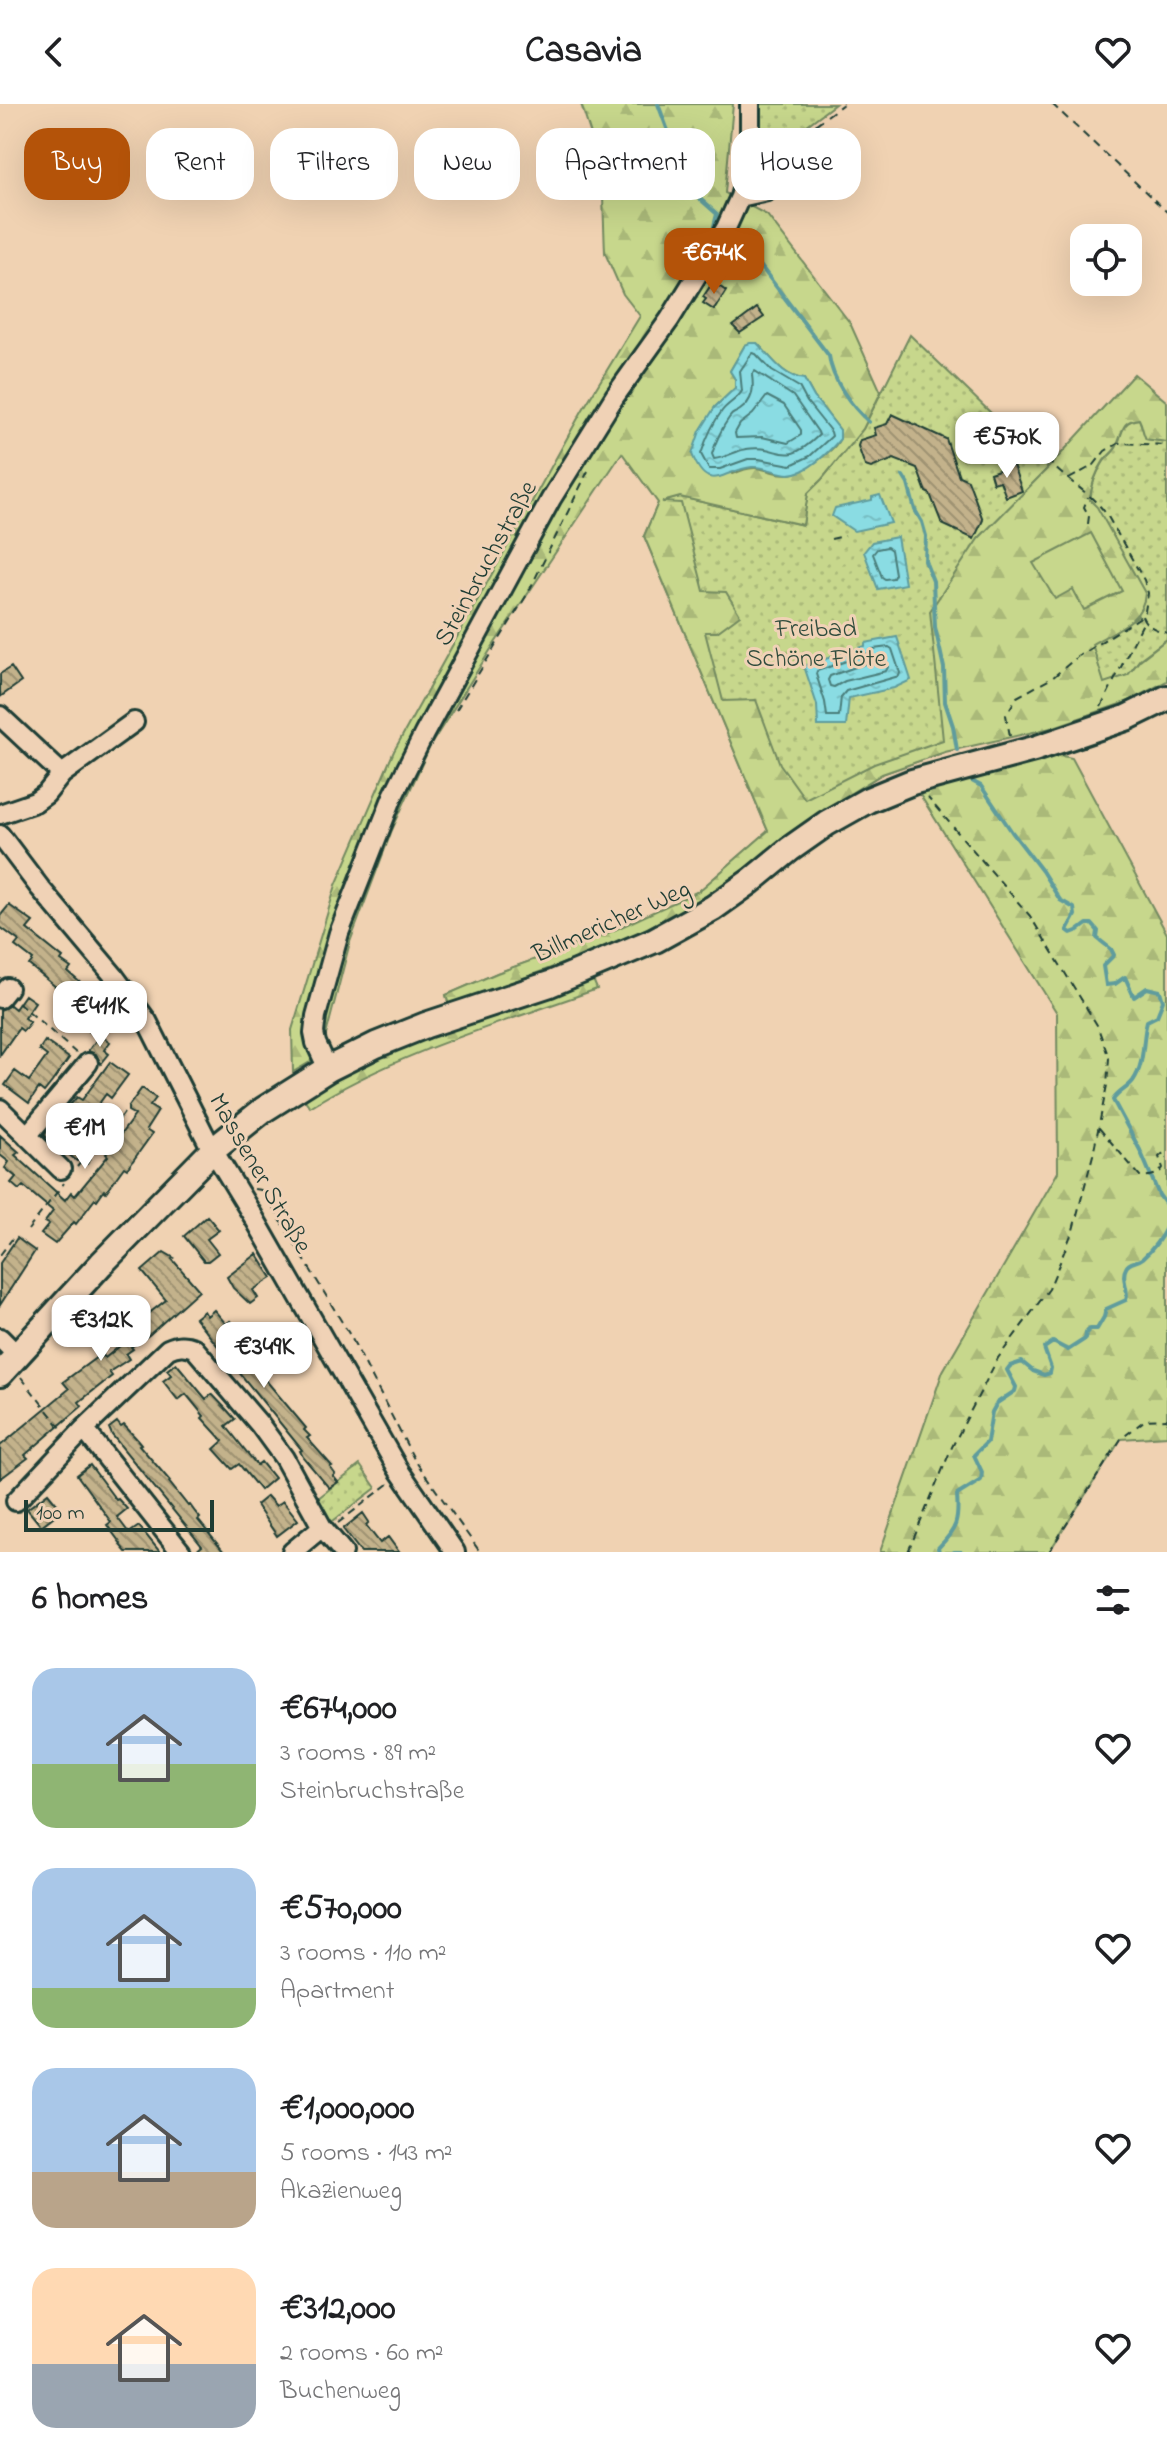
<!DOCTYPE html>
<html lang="en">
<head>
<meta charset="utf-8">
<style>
	body { margin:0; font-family:"Indie Flower",sans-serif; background:#f2f2f2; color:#202124; height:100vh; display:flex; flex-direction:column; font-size:30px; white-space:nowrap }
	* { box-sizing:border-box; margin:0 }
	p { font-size:26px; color:#757577 }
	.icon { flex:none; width:44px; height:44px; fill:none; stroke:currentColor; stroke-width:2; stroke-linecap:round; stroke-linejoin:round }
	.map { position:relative; height:1448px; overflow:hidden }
	.drawer { display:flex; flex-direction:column; background:#fff; flex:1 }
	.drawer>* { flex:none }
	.top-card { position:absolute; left:24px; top:24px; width:1120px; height:72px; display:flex; gap:16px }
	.fabs { position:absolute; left:1070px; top:120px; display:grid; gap:16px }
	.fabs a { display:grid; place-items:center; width:72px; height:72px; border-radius:16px; background:#fff; box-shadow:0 8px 32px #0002; font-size:40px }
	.scale { position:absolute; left:24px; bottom:20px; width:190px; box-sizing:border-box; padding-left:8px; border:4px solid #1f3d34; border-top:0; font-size:22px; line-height:28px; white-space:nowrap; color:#1f3d34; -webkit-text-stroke:6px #f0d2b6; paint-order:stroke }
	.price { position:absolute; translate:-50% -68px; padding:0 18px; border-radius:16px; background:#fff; color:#222; font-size:26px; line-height:52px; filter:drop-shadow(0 2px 4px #0008) }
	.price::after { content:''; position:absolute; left:50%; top:48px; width:24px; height:18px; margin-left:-12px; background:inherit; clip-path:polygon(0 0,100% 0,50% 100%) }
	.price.current { background:#b45309; color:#fff }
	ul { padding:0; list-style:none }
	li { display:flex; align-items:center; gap:24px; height:200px; padding:0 32px }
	li span { display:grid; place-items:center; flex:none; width:224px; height:160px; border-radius:24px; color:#555 }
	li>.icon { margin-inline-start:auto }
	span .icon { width:96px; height:96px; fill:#fffc; stroke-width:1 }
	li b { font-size:34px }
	h2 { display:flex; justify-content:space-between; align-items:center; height:96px; padding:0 32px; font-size:34px }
	.pill { padding:0 28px; border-radius:24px; background:#fff; box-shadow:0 8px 32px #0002; font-size:28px; line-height:72px }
	.pill.current { background:#b45309; color:#fff }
	header { display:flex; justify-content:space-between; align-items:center; height:104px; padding:0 32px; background:#fff; font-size:36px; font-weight:700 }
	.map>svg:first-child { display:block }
	.grass { fill:url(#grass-dots); stroke:#738a60; stroke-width:2 }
	.forest { fill:url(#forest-firs); stroke:#738a60; stroke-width:2; fill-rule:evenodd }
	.pitch { fill:#c7d78c; stroke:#738a60; stroke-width:2 }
	.water { fill:url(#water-ripples); stroke:#5f9c9d; stroke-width:2 }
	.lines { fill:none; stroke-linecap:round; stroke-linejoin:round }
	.shore { stroke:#4a7d7a; stroke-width:2 }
	.stream { stroke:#5f9c9d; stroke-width:4 }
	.building { fill:url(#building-back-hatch); stroke:#1f3d34; stroke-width:2 }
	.minor-casing { stroke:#1f3d34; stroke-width:24 }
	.major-casing { stroke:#1f3d34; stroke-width:30 }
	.path { stroke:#1f3d34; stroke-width:2; stroke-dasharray:8 6; stroke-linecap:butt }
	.minor { stroke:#f0d2b6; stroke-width:18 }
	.major { stroke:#f0d2b6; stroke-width:24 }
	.labels { text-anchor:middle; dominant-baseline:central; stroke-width:6; stroke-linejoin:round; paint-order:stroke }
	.street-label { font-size:26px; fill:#1f3d34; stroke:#f0d2b6 }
	.park-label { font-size:26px; fill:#304c3d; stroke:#f0d2b6 }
</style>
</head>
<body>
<header><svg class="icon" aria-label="back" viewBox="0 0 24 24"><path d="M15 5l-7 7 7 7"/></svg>Casavia<svg class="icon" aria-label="heart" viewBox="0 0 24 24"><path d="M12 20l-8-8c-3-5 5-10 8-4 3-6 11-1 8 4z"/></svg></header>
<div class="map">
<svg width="1167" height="1448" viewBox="0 0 1167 1448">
	<defs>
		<pattern id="grass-dots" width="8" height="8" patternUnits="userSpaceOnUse" patternTransform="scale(2)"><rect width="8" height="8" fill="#c7d78c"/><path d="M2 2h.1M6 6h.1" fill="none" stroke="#aab979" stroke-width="1.8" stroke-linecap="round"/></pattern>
		<pattern id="forest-firs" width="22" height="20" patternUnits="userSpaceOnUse" patternTransform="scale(2)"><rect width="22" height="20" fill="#c7d78c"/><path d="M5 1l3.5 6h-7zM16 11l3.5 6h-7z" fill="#aab979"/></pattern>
		<pattern id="water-ripples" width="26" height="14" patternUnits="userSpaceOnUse" patternTransform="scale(2)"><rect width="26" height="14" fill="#8adce3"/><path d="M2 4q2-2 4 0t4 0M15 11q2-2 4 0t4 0" fill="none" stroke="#77bec3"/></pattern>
		<pattern id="building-back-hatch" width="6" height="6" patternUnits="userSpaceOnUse" patternTransform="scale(2)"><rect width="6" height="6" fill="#c3b28b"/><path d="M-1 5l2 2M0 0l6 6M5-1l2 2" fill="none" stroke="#9e9272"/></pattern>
	</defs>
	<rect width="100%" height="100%" fill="#f0d2b2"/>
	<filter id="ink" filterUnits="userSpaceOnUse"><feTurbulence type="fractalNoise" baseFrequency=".0125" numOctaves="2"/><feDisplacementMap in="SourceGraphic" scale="16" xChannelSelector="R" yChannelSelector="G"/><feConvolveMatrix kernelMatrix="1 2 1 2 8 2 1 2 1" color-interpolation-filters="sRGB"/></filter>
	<g filter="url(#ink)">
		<path class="grass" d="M756 0H835L766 52 757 40Z
			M910 231 1048 364 978 435 945 648 882 670 814 712 706 794 519 876 449 901 446 891 497 869 608 829 699 787 768 727 644 432 658 399 680 393 803 421 808 389 822 375 863 325Z
			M1139 315 1146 335 1167 338V535L1140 555 1128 571 1103 580 1092 540 1138 512 1090 396C1091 382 1095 371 1103 359 1106 353 1113 349 1116 344 1123 331 1120 317 1139 315Z
			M360 1361 376 1384 329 1420 317 1395Z"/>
		<path class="forest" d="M581 0H733L725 89 767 111 850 219 881 288 863 325 822 375 808 389 803 421 680 393 662 398 681 399 704 487 726 488 740 511 717 528H705L723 597 756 596 780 660 805 695 874 660 943 636 930 507 978 435 1048 364 1134 270 1167 298V338L1146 335C1142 328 1143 322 1139 315 1120 316 1123 330 1116 343 1113 349 1106 353 1103 358 1095 370 1091 382 1090 396L1097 403 1145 489C1144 517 1114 527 1092 540L1104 579 1128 571 1140 556 1167 535V577L1129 597 1051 624 945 648 882 670 814 712 706 794 614 841 449 901 446 891 497 869 608 829 699 787 768 727 644 432 658 399 622 349 491 545 430 642 392 726 350 838 326 931 310 958 293 968 292 926 336 781 394 647 582 307 640 212 623 190 605 149 602 65ZM757 239C771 253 783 273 804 275L814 293 840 326C840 331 841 333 838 338 832 348 801 369 790 370 763 371 764 356 733 370L692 350 715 303 735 284V275L730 267 745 241Z
			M1034 645 1072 654 1167 830V1332L1121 1335 1049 1448H880L943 1267 1058 1068 1057 909 912 678Z
			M591 871 597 885C500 920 398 948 310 1003L302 992 350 962Z"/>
		<path class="pitch" d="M1091 429 1122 487 1084 506 1073 485 1055 495 1033 459Z"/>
		<path class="water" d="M750 239H757C771 253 783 273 804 275L814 293 840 326V335C829 348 807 370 789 370 776 369 764 362 752 363 723 366 708 392 692 350L700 327 715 303 735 284V275L730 267 745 241Z
			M880 391 891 419 854 427 832 412 835 404 872 396V393Z
			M897 433 905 480 878 485 864 448 872 438Z
			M897 533 911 576 894 584 849 594 846 622H818L817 601 804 562 865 542V539Z"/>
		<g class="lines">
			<path class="shore" d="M752 249 756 250 772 267 799 283 807 298 831 328 832 332 810 352 791 361 759 355H748L720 365H709L701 350C706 335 712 320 722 307 728 299 737 296 742 287L740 267Z
				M755 267 793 292 818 328 819 331C782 367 782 339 746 345 735 347 726 354 714 355L712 350C716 337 721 325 729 314 734 307 733 311 740 306 753 297 754 285 752 271Z
				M767 292 784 301 801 326V331L788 339 762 333 736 334 735 329 740 320 753 310Z
				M887 443 891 446 895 470 893 474 885 475 882 473 873 450 877 445Z
				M889 543 892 545 900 569 899 572 846 587 841 593 839 612H827L825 598 816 570 817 567 867 550 873 545Z
				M881 554 886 557 888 563 886 567 845 577 834 583 830 582 828 576 830 572Z"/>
			<path class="stream" d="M658 0 674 43 701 79 703 88 699 94 717 110 714 122
				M740 135 829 252C832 276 851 302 869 318
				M903 372 908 380 915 406 922 418 926 432 925 457 933 477 935 523 944 564 945 598 953 622 957 646
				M968 675 981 682 1012 728 1042 767 1060 796 1074 804 1075 811 1067 826 1071 829 1079 826 1087 820H1092L1098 827 1097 834 1111 845 1114 851 1103 862 1106 881 1115 880 1125 873 1134 893 1147 884 1160 887 1163 897 1157 912 1147 917C1142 937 1145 960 1133 977 1127 985 1119 987 1113 996L1140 1046 1159 1091 1167 1102
				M939 1448 938 1444C957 1425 959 1417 957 1391L981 1376 982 1368 974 1351 987 1338 992 1308 997 1299 1015 1287 1016 1283 1007 1266 1010 1262 1022 1258 1033 1267 1044 1271 1050 1269 1051 1264 1044 1244 1053 1238 1068 1246 1085 1235 1086 1229 1090 1225H1097L1104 1213 1106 1205 1126 1196C1130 1186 1120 1174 1126 1164 1129 1157 1137 1159 1143 1154 1152 1146 1161 1134 1167 1122
				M954 1448H962"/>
		</g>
		<path class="building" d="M713 178 726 187 714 206 703 199 706 195 703 193Z
			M757 204 764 213 740 229 733 222Z
			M892 310 946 335 959 372 968 376 983 416 974 435 942 420 930 390 926 388 917 364 894 355 871 364 865 362 858 342 860 336 876 331 874 324 887 320Z
			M1013 361 1022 387 1006 393 1000 377 993 379 990 369Z
			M11 563 21 578 0 593V570Z
			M9 801 33 818 27 825 63 854 61 857 71 864 68 868 91 888 86 894 111 912 96 932 86 925 90 921 75 910 77 906 61 894 63 891 56 886 57 884 29 861 33 856 15 842 19 837 0 823V812Z
			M25 891 35 898 24 914 30 918 23 927 19 924 0 951V906L10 901 15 905Z
			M100 931 110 938 104 946 109 950 101 960 96 950 88 947Z
			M45 937 69 954 52 978 44 988 39 984 29 999 5 981 15 967 29 977 47 952 39 946Z
			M110 958 128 971 111 994 106 990 88 1015 86 1013 79 1022 75 1019 64 1035 83 1049 77 1057 44 1031 77 993 82 996Z
			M142 984 156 994 150 1002 158 1007 146 1026 152 1030 127 1065 124 1063 106 1088 104 1086 97 1096 95 1095 76 1120 74 1118 55 1140 41 1130 49 1120 45 1118 53 1107 23 1082 19 1086 11 1079 16 1073 5 1064 9 1058 0 1051V1031L19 1048 15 1051 65 1096 71 1088 75 1092 108 1052 106 1050 135 1011 128 1007V1003Z
			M207 1112 219 1126 207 1135 218 1149 208 1157H204L184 1132Z
			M17 1134 35 1147 0 1201V1159Z
			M164 1148 174 1154 172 1155 199 1186 149 1231 131 1243 133 1245 126 1250 129 1255 109 1268 112 1272 79 1298 82 1302 25 1351 28 1354 0 1375V1342L69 1285 63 1278 97 1253 98 1255 103 1251 105 1254 121 1241 115 1233 128 1222 130 1224 166 1196 142 1167Z
			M257 1150 272 1174 253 1186 258 1194 250 1200 233 1184 227 1173Z
			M214 1206 226 1220 230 1217 248 1239 245 1242 257 1257 253 1261 306 1324 304 1326 310 1332 307 1334 332 1362 330 1363 335 1370 333 1372 338 1378 329 1384 303 1353 300 1347 302 1346 195 1214 204 1207 207 1212Z
			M176 1259 206 1295 212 1290 228 1307 235 1315 226 1322 257 1361 261 1358 274 1374 260 1386 239 1360 232 1365 214 1345 223 1337 202 1314 204 1312 186 1290 178 1296 163 1277 171 1271 167 1266Z
			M117 1318 121 1323 124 1321 136 1334 141 1340 139 1341 170 1377 169 1378 188 1402 190 1401 195 1408 200 1414 198 1416 224 1448H195L202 1442 112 1331 109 1324Z
			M90 1361 116 1396 118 1395 127 1405 117 1413 129 1429 139 1422 160 1448H126L120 1441 121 1440 107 1421 111 1418 77 1371Z
			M48 1389 62 1406 41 1422 27 1405Z
			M267 1392 276 1402 283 1397 298 1416 277 1432 256 1401Z
			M363 1409 369 1418 366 1421 380 1439 388 1433 399 1448H361L343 1425Z"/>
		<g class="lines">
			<defs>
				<path id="minor" d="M740 93 767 87C769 69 764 64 748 56
					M0 612 62 670
					M0 710 35 698 46 690 62 670 134 618
					M0 731 40 784 114 872 147 917 208 1038 253 1112 398 1365 455 1448
					M0 894 8 884
					M328 965 316 939 314 929 316 912 339 829 393 692 424 630 551 395 615 292 670 215 726 124 740 93 745 74 750 36V0
					M0 1005 61 1065
					M27 1032 88 959
					M0 1234 17 1251
					M84 1325 181 1448
					M16 1397 84 1325 168 1245C177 1241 184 1240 194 1244L260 1321 284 1354 322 1423 343 1448
					M292 1448 322 1423"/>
				<path id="major" d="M0 1270 101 1160 213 1046 263 1006 328 965 376 941 426 921 550 880 655 836 713 804 751 777 790 745 827 719 868 696 912 678 1034 645 1126 614 1167 594"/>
			</defs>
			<use href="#minor" class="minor-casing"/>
			<use href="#major" class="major-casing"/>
			<path class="path" d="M1052 0 1167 108
				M771 54 843 0
				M1069 375 1094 361 1105 347 1119 339 1167 341
				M1088 420 1089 412 1084 403 1088 393
				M831 435 845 432
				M1142 512C1146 523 1157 526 1167 529
				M1101 603 1144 517
				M456 606 528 489 588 367
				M1010 632 1006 611 1017 593 1052 574 1077 553 1139 514 1145 507 1148 489 1144 476 1107 411C1091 388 1064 376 1046 354
				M18 898 76 949
				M1099 1024 1140 1072C1148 1073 1158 1072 1163 1064L1159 1053 1167 1046
				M77 1063 82 1057 86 1061 124 1009
				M254 1085 261 1086 266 1092 351 1233 414 1355 480 1448
				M28 1126 64 1079
				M0 1151 12 1135
				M21 1273 61 1324
				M338 1419 390 1379
				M908 1448 952 1343 998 1254 1049 1185 1073 1126 1093 1051 1107 981 1109 954 1097 921 1030 812 928 694
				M1049 1448 1121 1335 1145 1316 1167 1315"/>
			<use href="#minor" class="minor"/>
			<use href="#major" class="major"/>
		</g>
	</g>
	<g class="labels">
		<g class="street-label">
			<text transform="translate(487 460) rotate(-61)">Steinbruchstraße</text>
			<text transform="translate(612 819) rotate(-24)">Billmericher Weg</text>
			<text transform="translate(259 1070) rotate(60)">Massener Straße</text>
		</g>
		<g class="park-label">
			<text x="816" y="526">Freibad<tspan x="816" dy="30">Schöne Flöte</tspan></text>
		</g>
	</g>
</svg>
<div class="fabs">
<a><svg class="icon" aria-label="locate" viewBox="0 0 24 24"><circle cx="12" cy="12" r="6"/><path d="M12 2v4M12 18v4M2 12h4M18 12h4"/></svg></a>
</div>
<div class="scale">100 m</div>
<b class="price current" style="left:714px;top:192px">€674K</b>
<b class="price" style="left:1007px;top:376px">€570K</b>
<b class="price" style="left:100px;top:945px">€411K</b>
<b class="price" style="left:85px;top:1067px">€1M</b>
<b class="price" style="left:101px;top:1259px">€312K</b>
<b class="price" style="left:264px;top:1286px">€349K</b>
<div class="top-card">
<a class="pill current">Buy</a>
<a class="pill">Rent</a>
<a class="pill">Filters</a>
<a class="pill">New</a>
<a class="pill">Apartment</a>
<a class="pill">House</a>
</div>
</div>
<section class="drawer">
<h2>6 homes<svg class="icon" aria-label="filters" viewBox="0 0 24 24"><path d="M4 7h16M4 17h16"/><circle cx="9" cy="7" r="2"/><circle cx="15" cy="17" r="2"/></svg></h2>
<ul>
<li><span style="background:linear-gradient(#a9c7e8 60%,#8fb573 0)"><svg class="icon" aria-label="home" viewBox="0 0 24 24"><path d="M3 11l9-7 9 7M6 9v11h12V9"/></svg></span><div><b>€674,000</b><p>3 rooms · 89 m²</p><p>Steinbruchstraße</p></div><svg class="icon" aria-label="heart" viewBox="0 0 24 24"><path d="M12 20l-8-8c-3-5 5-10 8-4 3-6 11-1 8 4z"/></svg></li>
<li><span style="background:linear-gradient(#a9c7e8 75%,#8fb573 0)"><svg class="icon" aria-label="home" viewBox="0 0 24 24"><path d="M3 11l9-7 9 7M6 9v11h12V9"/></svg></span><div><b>€570,000</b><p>3 rooms · 110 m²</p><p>Apartment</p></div><svg class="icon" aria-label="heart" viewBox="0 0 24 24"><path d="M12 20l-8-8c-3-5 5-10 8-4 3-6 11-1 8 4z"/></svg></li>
<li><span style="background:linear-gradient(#a9c7e8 65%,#b9a48a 0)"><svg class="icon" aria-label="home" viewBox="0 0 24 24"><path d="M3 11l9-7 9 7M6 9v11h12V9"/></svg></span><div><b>€1,000,000</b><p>5 rooms · 143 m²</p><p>Akazienweg</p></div><svg class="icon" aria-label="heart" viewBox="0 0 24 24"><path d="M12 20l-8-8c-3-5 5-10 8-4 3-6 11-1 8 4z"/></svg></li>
<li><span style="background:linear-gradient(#ffd9b3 60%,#9aa5b1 0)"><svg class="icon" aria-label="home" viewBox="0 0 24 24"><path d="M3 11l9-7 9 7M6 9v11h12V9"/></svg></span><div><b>€312,000</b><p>2 rooms · 60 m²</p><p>Buchenweg</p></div><svg class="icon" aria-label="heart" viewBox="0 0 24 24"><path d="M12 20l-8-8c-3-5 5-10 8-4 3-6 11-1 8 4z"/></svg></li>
</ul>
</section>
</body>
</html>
